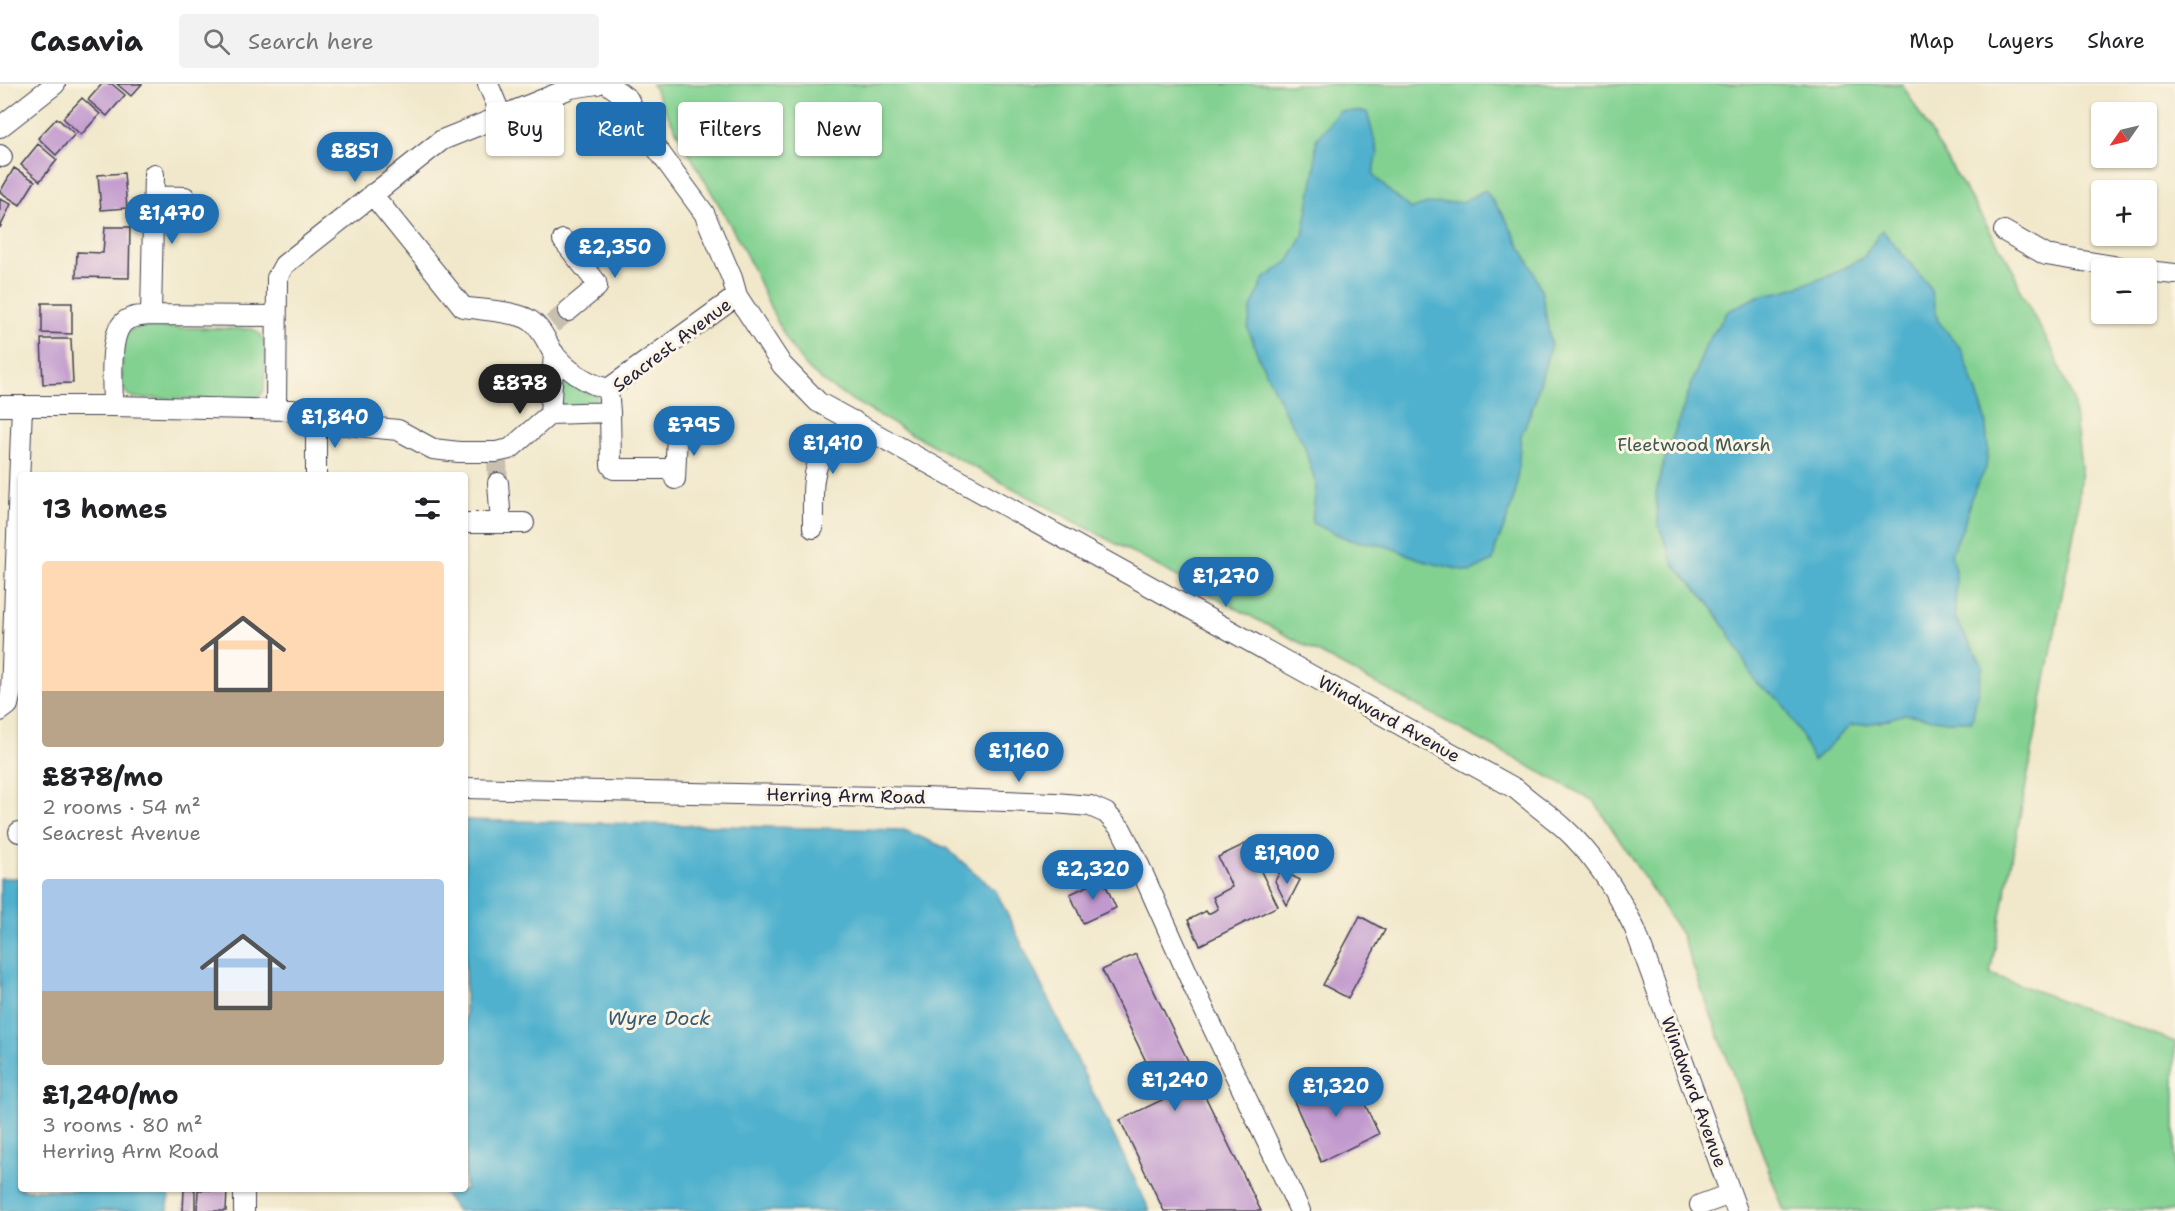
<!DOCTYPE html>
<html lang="en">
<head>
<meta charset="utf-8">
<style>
	body { margin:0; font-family:"Shantell Sans",sans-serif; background:#f2f2f2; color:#202124; height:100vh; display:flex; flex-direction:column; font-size:22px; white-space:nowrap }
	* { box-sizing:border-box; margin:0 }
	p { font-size:20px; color:#757577 }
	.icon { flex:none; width:33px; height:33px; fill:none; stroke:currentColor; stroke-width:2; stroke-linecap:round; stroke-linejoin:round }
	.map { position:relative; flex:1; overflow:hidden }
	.details { position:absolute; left:18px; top:388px; width:450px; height:720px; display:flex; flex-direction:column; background:#fff; border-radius:6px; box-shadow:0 2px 4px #0004 }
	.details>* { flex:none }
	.hud { position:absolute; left:486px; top:18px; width:570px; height:54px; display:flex; gap:12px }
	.needle { width:39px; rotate:236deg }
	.buttons { position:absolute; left:2091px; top:18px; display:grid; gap:12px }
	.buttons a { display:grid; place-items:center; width:66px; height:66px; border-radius:6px; background:#fff; box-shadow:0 2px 4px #0004; font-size:30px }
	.price { position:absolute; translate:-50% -51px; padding:0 14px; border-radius:21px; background:#1f6fb2; color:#fff; font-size:20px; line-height:39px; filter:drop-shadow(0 2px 3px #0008) }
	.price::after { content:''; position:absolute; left:50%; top:36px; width:18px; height:14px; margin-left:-9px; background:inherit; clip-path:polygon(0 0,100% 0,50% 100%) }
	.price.on { background:#222; color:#fff }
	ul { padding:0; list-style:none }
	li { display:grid; align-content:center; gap:12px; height:318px; padding:0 24px }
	li span { display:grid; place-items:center; height:186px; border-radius:6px; color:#555 }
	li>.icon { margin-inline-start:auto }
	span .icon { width:108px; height:108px; fill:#fffc; stroke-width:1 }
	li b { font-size:26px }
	h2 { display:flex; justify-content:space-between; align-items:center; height:72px; padding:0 24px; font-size:26px }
	.tag { padding:0 21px; border-radius:6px; background:#fff; box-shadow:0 2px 4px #0004; font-size:21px; line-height:54px }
	.tag.on { background:#1f6fb2; color:#fff }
	header { display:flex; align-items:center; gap:36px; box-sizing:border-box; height:84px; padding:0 30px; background:#fff; border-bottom:2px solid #e0e0e0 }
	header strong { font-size:28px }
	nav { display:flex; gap:33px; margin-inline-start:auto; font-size:21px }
	.search { width:420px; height:54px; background:#f2f2f2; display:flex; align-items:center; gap:15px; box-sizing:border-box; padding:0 21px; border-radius:6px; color:#757577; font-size:22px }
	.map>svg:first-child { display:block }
	.green { fill:#82d191; stroke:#527a66; stroke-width:1.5 }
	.water { fill:#4fb1ce; stroke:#386a84; stroke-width:1.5 }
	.building { fill:#c199ce }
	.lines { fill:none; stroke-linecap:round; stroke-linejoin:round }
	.minor-tunnel { stroke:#c8c0ae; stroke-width:20; stroke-dasharray:20 10; stroke-linecap:butt }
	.minor-casing { stroke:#414051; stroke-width:22 }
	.minor { stroke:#fff; stroke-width:20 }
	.labels { text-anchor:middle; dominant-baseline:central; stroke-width:6; stroke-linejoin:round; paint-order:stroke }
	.street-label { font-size:18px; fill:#22223b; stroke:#fcf5e5 }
	.park-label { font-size:18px; fill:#3f5755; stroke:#fcf5e5 }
	.water-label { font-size:20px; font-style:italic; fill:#345b76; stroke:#fcf5e5 }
</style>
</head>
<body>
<header>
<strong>Casavia</strong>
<div class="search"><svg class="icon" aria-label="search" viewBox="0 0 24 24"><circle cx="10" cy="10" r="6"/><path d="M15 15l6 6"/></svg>Search here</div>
<nav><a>Map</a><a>Layers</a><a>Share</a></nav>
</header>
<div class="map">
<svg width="2175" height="1127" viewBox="0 0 2175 1127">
	<rect width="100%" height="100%" fill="#fcf5e5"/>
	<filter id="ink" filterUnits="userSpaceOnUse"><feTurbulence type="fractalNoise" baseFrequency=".0167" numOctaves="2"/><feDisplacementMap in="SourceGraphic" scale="12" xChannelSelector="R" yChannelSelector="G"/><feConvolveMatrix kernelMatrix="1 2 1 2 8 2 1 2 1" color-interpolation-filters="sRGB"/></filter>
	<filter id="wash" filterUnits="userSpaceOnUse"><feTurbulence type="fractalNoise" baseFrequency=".008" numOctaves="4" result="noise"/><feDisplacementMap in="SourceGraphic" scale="24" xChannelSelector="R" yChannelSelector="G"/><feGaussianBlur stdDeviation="1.35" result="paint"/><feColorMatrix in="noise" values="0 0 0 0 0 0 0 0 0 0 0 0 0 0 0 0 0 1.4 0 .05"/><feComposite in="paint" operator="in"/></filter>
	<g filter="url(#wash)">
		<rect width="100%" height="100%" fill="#f1e8cb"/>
		<path class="green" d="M652 0H1902L2014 187 2021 209 2053 267 2073 316 2081 383 2077 432 1990 890 2175 958V1127H1784L1681 850 1594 717 890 338C862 321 826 305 804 280 775 245 762 199 740 159 712 106 678 55 652 0Z
			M139 243 253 245 261 251 266 262 264 306 261 311 249 316 136 314 128 311 122 302V258L127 248Z
			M561 290 570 291 587 309 597 310 596 325 560 322Z"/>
		<path class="water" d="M1339 27 1367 28 1378 69 1373 90 1389 107 1411 125 1428 120 1462 118 1485 106 1505 134 1531 182 1542 209 1551 260 1536 314 1521 352 1516 406 1507 436 1496 462 1493 477 1471 488 1427 478 1386 462 1350 456 1312 439 1316 401 1303 358 1285 328 1259 274 1248 245 1251 224 1264 195 1289 177 1303 152 1315 85 1316 56Z
			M1882 146 1930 203 1938 237 1962 266 1985 332 1988 365 1986 384 1971 414 1964 441 1951 470 1956 491 1955 534 1983 582 1972 637H1946L1905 630 1879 638 1850 642 1813 677 1802 652 1781 617 1756 599 1727 546 1709 519 1674 481 1658 439 1656 410 1663 381 1706 260 1728 227 1758 212 1784 207 1829 192 1863 174Z
			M465 736 904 746 946 764 996 807 1150 1127H457L441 1106H465Z
			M0 794H21V1106H169L168 1127H0Z"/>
		<g id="blocks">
			<path class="building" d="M102 0H112L125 11 107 32 88 16Z
				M117 0H142L131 12Z
				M82 14 100 30 81 51 63 34Z
				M57 34 75 50 56 71 38 54Z
				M38 60 57 76 40 97 21 81Z
				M14 84 35 97 20 121 0 108Z
				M124 89 127 124 101 126 98 91Z
				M0 115 11 120 0 144Z
				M105 143H130L129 194 76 193 77 168 103 169Z
				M42 219H72V250L42 249Z
				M41 255H71L73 299 43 300Z
				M1247 759 1278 822 1200 861 1188 836 1206 827 1208 830 1218 825 1213 813 1232 803 1218 773Z
				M1281 786 1300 796 1287 821 1275 797Z
				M1103 795 1116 824 1083 839 1070 810Z
				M1360 832 1385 846 1348 914 1323 901Z
				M1136 870 1261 1127H1164L1120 1036 1164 1015 1102 886Z
				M1351 991 1379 1050 1321 1078 1294 1017Z
				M184 1106H195V1127H183Z
				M198 1106H227L226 1127H197Z"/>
		</g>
	</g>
	<g filter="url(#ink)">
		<use href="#blocks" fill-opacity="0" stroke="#414051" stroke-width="1.5"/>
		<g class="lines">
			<path class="minor-tunnel" d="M552 240 568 227
				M497 378 498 399"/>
			<defs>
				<path id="minor" d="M488 0 501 31
					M608 0 628 15 644 47 704 129 732 194 737 212 782 281 818 318 1516 705C1531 718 1548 730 1563 743 1594 771 1617 808 1635 845L1737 1127
					M0 43 55 0
					M0 71 2 73
					M372 110 463 223C480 226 518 227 531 237 541 244 546 256 552 267 564 285 588 300 608 305
					M154 112 185 113
					M2004 147 2046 171 2126 184
					M563 156 596 198 597 203 568 227
					M2146 187 2175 190
					M151 231 154 90
					M0 322H113L293 326 306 330 316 338 398 346 433 365 459 368H496L510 365 550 330 610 328 608 305 737 212
					M113 322C113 301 108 252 124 238 131 232 141 232 151 231L275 232
					M276 326 277 194 284 181 442 56 571 4 597 0
					M610 328 611 381 614 385H675
					M550 330 554 269
					M316 392V338
					M675 395 677 350
					M498 399 501 439
					M465 439H524
					M813 444C813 383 809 380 854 337
					M0 627 8 621 11 608 22 322
					M465 704 924 714 1055 719 1090 722 1106 729 1121 745 1135 772 1195 906 1300 1127
					M19 748H21
					M244 1107V1127
					M1700 1121 1730 1110"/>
			</defs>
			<use href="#minor" class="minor-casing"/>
			<use href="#minor" class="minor"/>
		</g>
	</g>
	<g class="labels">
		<g class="street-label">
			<text transform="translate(672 261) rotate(-37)">Seacrest Avenue</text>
			<text transform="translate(1389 635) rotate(29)">Windward Avenue</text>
			<text transform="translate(846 712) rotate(1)">Herring Arm Road</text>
			<text transform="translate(1694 1008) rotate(70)">Windward Avenue</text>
		</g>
		<g class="park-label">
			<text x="1694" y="361">Fleetwood Marsh</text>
		</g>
		<g class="water-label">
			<text x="659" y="934">Wyre Dock</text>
		</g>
	</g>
</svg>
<div class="buttons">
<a><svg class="needle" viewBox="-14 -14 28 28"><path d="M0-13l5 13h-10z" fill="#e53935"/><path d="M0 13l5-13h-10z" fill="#757577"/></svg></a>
<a>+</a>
<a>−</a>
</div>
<b class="price" style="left:355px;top:99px">£851</b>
<b class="price" style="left:172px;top:161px">£1,470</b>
<b class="price" style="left:615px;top:195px">£2,350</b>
<b class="price on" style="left:520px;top:331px">£878</b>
<b class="price" style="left:335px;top:365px">£1,840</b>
<b class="price" style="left:694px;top:373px">£795</b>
<b class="price" style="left:833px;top:391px">£1,410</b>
<b class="price" style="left:1226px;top:524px">£1,270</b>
<b class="price" style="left:1019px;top:699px">£1,160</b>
<b class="price" style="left:1287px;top:801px">£1,900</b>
<b class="price" style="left:1093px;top:817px">£2,320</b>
<b class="price" style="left:1175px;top:1028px">£1,240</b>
<b class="price" style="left:1336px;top:1034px">£1,320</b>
<div class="hud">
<a class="tag">Buy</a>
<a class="tag on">Rent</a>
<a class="tag">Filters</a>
<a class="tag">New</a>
</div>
<section class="details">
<h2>13 homes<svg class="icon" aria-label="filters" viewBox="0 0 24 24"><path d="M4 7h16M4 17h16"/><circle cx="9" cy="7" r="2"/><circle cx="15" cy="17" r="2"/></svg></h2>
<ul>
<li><span style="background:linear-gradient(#ffd9b3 70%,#b9a48a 0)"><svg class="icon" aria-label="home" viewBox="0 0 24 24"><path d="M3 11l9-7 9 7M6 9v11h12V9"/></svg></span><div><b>£878/mo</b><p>2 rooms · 54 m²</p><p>Seacrest Avenue</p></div></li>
<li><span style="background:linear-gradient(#a9c7e8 60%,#b9a48a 0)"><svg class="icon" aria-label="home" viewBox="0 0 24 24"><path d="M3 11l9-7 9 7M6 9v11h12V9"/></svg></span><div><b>£1,240/mo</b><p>3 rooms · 80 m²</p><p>Herring Arm Road</p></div></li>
</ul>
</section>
</div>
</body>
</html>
